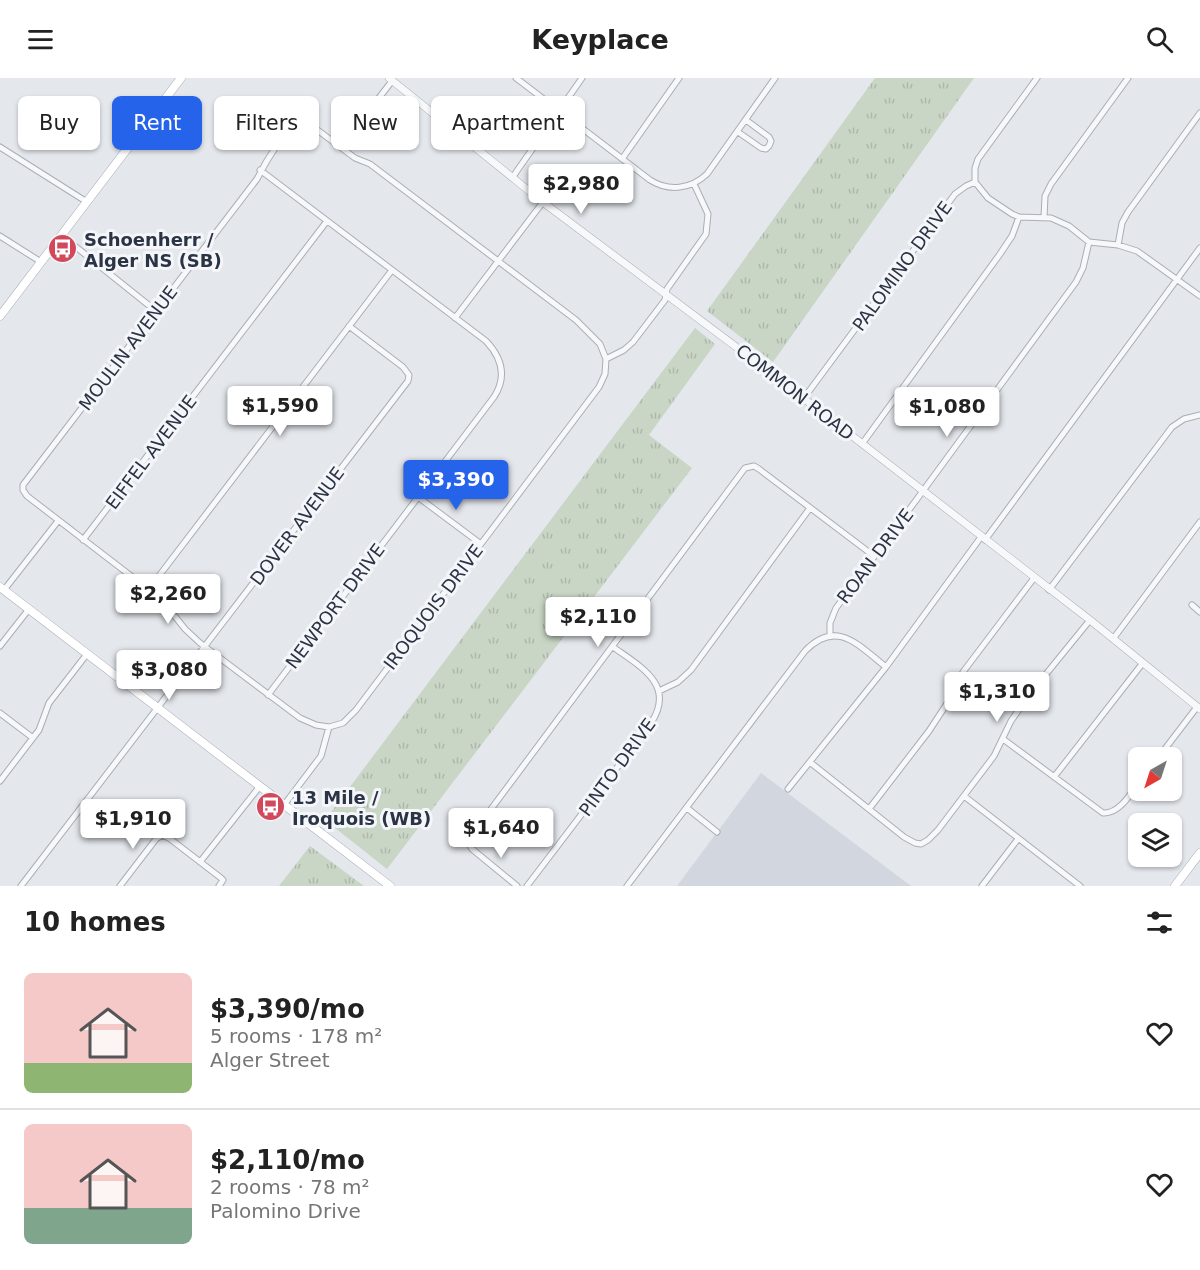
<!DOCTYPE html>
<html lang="en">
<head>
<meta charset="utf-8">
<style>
	body { margin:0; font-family:"DejaVu Sans",sans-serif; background:#f6f6f6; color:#222; height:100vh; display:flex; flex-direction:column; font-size:22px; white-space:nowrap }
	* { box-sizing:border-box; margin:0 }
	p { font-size:20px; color:#767676 }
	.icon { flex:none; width:33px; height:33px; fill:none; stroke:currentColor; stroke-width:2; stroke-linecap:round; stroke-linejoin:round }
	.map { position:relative; height:808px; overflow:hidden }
	.drawer { display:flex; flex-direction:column; background:#fff; flex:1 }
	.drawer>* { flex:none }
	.hud { position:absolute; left:18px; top:18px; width:600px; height:54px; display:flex; gap:12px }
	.needle { width:39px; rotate:219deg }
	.tools { position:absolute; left:1128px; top:669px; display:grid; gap:12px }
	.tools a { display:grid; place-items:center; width:54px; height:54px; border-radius:9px; background:#fff; box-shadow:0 2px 4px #0004; font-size:30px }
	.price { position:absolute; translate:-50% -51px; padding:0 14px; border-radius:6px; background:#fff; color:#222; font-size:20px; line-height:39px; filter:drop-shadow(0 2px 3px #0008) }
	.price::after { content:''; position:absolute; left:50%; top:36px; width:18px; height:14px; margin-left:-9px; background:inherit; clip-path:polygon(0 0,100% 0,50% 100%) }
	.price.current { background:#2563eb; color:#fff }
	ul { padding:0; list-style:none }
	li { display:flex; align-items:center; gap:18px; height:150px; padding:0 24px }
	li+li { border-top:2px solid #e0e0e0 }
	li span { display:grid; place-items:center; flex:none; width:168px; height:120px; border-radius:9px; color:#555 }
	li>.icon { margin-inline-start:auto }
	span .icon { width:72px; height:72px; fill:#fffc; stroke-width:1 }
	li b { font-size:26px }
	h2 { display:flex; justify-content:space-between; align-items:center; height:72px; padding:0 24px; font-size:26px }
	.pill { padding:0 21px; border-radius:9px; background:#fff; box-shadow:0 2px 4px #0004; font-size:21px; line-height:54px }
	.pill.current { background:#2563eb; color:#fff }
	header { display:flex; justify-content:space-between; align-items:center; height:78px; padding:0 24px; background:#fff; font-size:27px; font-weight:700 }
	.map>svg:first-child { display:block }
	.built { fill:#d2d6de }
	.grass { fill:url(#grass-tufts) }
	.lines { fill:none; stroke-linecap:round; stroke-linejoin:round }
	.minor-casing { stroke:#a9aeb7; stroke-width:7 }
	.tertiary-casing { stroke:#a9aeb7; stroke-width:8 }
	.secondary-casing { stroke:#a9aeb7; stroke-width:9 }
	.minor { stroke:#f7f8fa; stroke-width:5 }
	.tertiary { stroke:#f7f8fa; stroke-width:7 }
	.secondary { stroke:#fff; stroke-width:8 }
	.labels { text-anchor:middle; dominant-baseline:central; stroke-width:6; stroke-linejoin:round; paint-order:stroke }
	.poi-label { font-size:18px; font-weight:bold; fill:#2b3445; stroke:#f4f6f9; text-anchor:start }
	.street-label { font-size:18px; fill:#2b3445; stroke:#f4f6f9 }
</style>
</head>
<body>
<header><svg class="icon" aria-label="menu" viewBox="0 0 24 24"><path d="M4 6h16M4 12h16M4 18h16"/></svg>Keyplace<svg class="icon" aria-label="search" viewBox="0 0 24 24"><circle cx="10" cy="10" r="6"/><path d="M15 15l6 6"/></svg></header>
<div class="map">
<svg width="1200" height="808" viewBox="0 0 1200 808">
	<defs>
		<pattern id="grass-tufts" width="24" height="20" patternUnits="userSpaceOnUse" patternTransform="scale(1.5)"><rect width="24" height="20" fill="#c9d6c5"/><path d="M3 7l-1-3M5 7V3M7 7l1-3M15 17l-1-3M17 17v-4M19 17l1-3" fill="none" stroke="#adb8ab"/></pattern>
	</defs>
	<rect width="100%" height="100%" fill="#e4e7ec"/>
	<path class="built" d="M761 695 911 808H677Z"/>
	<path class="grass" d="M875 0H974L773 284 707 233Z
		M695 250 715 266 649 357 692 390 387 791 325 742Z
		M310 768 364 808H279Z"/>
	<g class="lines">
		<defs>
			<path id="minor" d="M516 0 650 102C669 114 691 111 707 96L775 0
				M738 54 761 70 766 71 769 68 771 63 769 59 746 42
				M0 69 87 124
				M341 69 392 3
				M622 81 679 0
				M260 92 486 263C502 280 507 299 494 319L268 617
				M512 100 582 0
				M975 104 988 120 1012 136 1019 139 1051 140 1069 148 1089 164 1118 167 1137 173 1200 218
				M975 104V90L978 81 1037 0
				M1044 139 1045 118 1051 106 1128 0
				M61 157 156 233
				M0 158 41 184
				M1118 167 1122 145 1128 134 1200 35
				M455 240 543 124
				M804 320 955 116 966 108 975 104
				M862 366 1000 176 1012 158 1019 139
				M418 419 481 466
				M83 462 327 143
				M985 462 1200 170
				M149 511 392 192
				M4 512 58 443
				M1049 512 1172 349 1184 341 1200 337
				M1192 527 1200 534
				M830 557V545L836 530 917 421 1076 204 1083 190 1089 164
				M1113 561 1200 444
				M0 568 29 531
				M659 613 678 604 691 592 810 430
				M0 635 33 660
				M329 649 316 647 300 640 200 565 185 551 161 521 27 418 23 412V407L257 101C264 87 289 42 304 42L355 80 370 86 576 242 600 266 606 281
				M1003 661 1103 735C1119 736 1130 717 1138 705
				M1158 680 1197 629
				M811 685 904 759 915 765 921 766 928 762 938 752 994 678 1011 643 1029 617 1090 542
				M1054 699 1142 586
				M0 703 39 652 49 625 87 576
				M788 711 886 589 981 459
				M964 718 1080 808
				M284 727 321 678 329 649 343 645 356 632 599 309 605 296 606 281 624 272 633 264 665 222 667 211 706 156 708 136 694 106
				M687 730 717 754
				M869 731 929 653 948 624 963 594 1034 500
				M200 784 260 708
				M21 808 408 303 409 297 403 289 349 248
				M120 808 156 761 162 757 169 760 221 800 223 802 219 808
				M517 808 472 771 469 766 471 758 745 390 754 388 759 391 874 478
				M527 808 651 645C676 607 641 589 613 569
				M627 808 805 573C837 540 859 568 886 589
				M982 808 1018 761"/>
			<path id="tertiary" d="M389 0 544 125 767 292 1090 542 1200 631"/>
			<path id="secondary" d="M0 238 181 0
				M0 509 390 808
				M1175 808 1200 775"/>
		</defs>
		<use href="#minor" class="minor-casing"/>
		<use href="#tertiary" class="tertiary-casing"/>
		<use href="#secondary" class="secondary-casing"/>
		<use href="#minor" class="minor"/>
		<use href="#tertiary" class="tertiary"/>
		<use href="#secondary" class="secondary"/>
	</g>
	<defs>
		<symbol id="bus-disc" viewBox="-11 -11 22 22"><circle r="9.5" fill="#d1495b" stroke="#f4f6f9"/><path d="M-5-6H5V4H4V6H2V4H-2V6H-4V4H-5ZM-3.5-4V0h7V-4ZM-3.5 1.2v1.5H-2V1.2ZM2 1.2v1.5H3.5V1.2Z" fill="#fff"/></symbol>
	</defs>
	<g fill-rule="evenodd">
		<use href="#bus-disc" x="46" y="154" width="33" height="33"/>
		<use href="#bus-disc" x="254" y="712" width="33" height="33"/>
	</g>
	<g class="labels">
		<g class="poi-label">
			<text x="84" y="161">Schoenherr /<tspan x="84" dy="21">Alger NS (SB)</tspan></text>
			<text x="292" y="719">13 Mile /<tspan x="292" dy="21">Iroquois (WB)</tspan></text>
		</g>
		<g class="street-label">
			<text transform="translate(902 188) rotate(-54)">PALOMINO DRIVE</text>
			<text transform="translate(128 270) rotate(-53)">MOULIN AVENUE</text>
			<text transform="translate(795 314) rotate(38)">COMMON ROAD</text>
			<text transform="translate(151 374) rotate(-53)">EIFFEL AVENUE</text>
			<text transform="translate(297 448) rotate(-53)">DOVER AVENUE</text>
			<text transform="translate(875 478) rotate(-53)">ROAN DRIVE</text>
			<text transform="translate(335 528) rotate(-53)">NEWPORT DRIVE</text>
			<text transform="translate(433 529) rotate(-53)">IROQUOIS DRIVE</text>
			<text transform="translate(617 689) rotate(-54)">PINTO DRIVE</text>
		</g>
	</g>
</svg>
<div class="tools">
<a><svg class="needle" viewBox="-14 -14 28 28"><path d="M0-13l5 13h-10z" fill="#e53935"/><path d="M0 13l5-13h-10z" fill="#767676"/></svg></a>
<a><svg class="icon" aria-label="layers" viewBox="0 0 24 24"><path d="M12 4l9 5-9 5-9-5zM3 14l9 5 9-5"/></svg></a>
</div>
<b class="price" style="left:581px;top:137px">$2,980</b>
<b class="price" style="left:280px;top:359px">$1,590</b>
<b class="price" style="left:947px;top:360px">$1,080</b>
<b class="price current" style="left:456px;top:433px">$3,390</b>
<b class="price" style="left:168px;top:547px">$2,260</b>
<b class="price" style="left:598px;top:570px">$2,110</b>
<b class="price" style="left:169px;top:623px">$3,080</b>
<b class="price" style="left:997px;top:645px">$1,310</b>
<b class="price" style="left:133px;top:772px">$1,910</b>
<b class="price" style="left:501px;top:781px">$1,640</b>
<div class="hud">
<a class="pill">Buy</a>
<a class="pill current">Rent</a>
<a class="pill">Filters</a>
<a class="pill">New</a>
<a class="pill">Apartment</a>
</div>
</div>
<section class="drawer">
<h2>10 homes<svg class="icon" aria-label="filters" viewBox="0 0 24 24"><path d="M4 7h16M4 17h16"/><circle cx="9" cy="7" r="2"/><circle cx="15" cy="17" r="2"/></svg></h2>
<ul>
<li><span style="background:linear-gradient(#f6c9c9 75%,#8fb573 0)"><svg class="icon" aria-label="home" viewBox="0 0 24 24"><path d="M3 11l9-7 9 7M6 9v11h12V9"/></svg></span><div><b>$3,390/mo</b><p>5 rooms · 178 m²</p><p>Alger Street</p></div><svg class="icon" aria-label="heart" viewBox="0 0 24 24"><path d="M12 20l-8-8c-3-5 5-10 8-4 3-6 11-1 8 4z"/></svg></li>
<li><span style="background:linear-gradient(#f6c9c9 70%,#7fa58c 0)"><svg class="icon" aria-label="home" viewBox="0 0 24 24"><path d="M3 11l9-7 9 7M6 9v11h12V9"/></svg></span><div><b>$2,110/mo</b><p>2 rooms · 78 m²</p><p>Palomino Drive</p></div><svg class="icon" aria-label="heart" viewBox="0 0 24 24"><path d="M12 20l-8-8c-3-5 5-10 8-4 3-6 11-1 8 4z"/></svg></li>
</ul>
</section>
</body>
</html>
